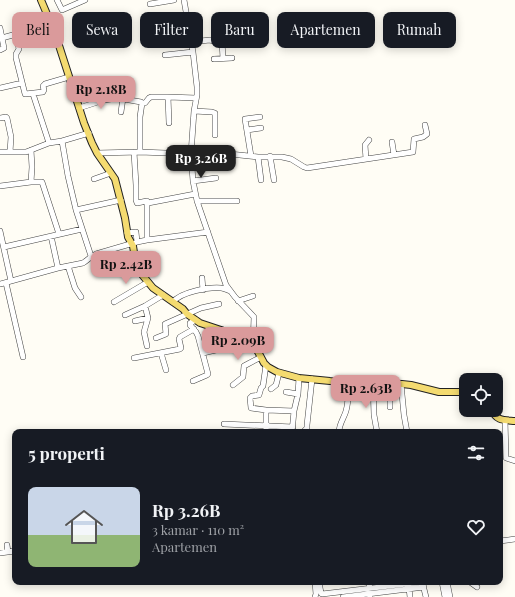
<!DOCTYPE html>
<html lang="id">
<head>
<meta charset="utf-8">
<style>
	body { margin:0; font-family:"Playfair Display",serif; background:#242831; color:#f1f3f6; height:100vh; display:flex; flex-direction:column; font-size:15px; white-space:nowrap }
	* { box-sizing:border-box; margin:0 }
	p { font-size:13px; color:#9ea1a6 }
	.icon { flex:none; width:22px; height:22px; fill:none; stroke:currentColor; stroke-width:2; stroke-linecap:round; stroke-linejoin:round }
	.map { position:relative; flex:1; overflow:hidden }
	.side { position:absolute; left:12px; top:429px; width:491px; height:156px; display:flex; flex-direction:column; background:#171b24; border-radius:8px; box-shadow:0 2px 10px #0003 }
	.side>* { flex:none }
	.guide { position:absolute; left:12px; top:12px; width:491px; height:36px; display:flex; gap:8px }
	.controls { position:absolute; left:459px; top:373px; display:grid; gap:8px }
	.controls a { display:grid; place-items:center; width:44px; height:44px; border-radius:8px; background:#171b24; box-shadow:0 2px 10px #0003; font-size:20px }
	.price { position:absolute; translate:-50% -34px; padding:0 9px; border-radius:8px; background:#da9a9b; color:#111; font-size:13px; line-height:26px; filter:drop-shadow(0 1px 2px #0008) }
	.price::after { content:''; position:absolute; left:50%; top:24px; width:12px; height:9px; margin-left:-6px; background:inherit; clip-path:polygon(0 0,100% 0,50% 100%) }
	.price.selected { background:#222; color:#fff }
	ul { padding:0; list-style:none }
	li { display:flex; align-items:center; gap:12px; height:100px; padding:0 16px }
	li span { display:grid; place-items:center; flex:none; width:112px; height:80px; border-radius:8px; color:#555 }
	li>.icon { margin-inline-start:auto }
	span .icon { width:48px; height:48px; fill:#fffc; stroke-width:1 }
	li b { font-size:17px }
	h2 { display:flex; justify-content:space-between; align-items:center; height:48px; padding:0 16px; font-size:17px }
	.chip { padding:0 14px; border-radius:8px; background:#171b24; box-shadow:0 2px 10px #0003; font-size:14px; line-height:36px }
	.chip.selected { background:#da9a9b; color:#111 }
	.map>svg:first-child { display:block }
	.lines { fill:none; stroke-linecap:round; stroke-linejoin:round }
	.minor-casing { stroke:#444; stroke-width:6 }
	.major-casing { stroke:#222; stroke-width:8 }
	.minor { stroke:#fff; stroke-width:5 }
	.major { stroke:#f4db70; stroke-width:6 }
</style>
</head>
<body>
<div class="map">
<svg width="515" height="597" viewBox="0 0 515 597">
	<rect width="100%" height="100%" fill="#fffdf5"/>
	<g class="lines">
		<defs>
			<path id="minor" d="M57 0 62 10 85 0
				M184 0 193 52 197 87V95L194 111 191 154 193 181 197 201 226 285 235 297 254 317 253 345
				M150 4 174 0
				M0 28 4 48 0 50
				M16 34 19 49 16 54V58L25 94 43 92 44 90 43 86 45 84 69 77
				M2 38 27 31 26 24 48 16
				M191 42 210 40 217 42H231
				M222 42 223 58
				M165 55 193 52
				M214 59 232 58
				M0 88 22 83
				M33 94 49 143
				M168 97 169 123
				M79 108 104 100 118 98 141 102 142 103H145L149 98 151 97H168L196 98
				M194 111 212 112 215 113V135
				M121 112 123 98
				M0 118 6 117 7 118 11 137 10 152
				M247 130 261 128
				M62 141 68 176 76 210 91 256
				M392 142 394 155
				M31 150 32 167 31 182
				M192 150 258 157H282L291 159 304 167 307 168 413 152 414 139 423 137 427 134 425 125
				M0 152H26L49 143 62 141 89 133
				M134 152 136 185V200L137 203 147 201 148 203
				M140 152V117L142 103
				M97 153 140 152 191 154
				M251 156 245 119 260 117
				M270 156 274 180
				M258 157 261 180
				M366 159 365 145 369 140
				M94 179 111 173
				M193 181 216 178
				M0 186 31 182H42L59 234
				M197 201H237
				M76 210 121 200
				M0 231 11 281
				M127 233 136 232 137 242
				M51 236 58 268
				M147 240V205L148 203 195 194
				M4 247 82 229
				M68 266 75 288 81 297
				M202 278 203 290
				M6 283 23 357
				M0 284 58 268 83 263C88 260 91 256 96 254L137 242 147 240 208 232
				M238 301 253 296
				M114 302 148 282
				M173 302C181 292 208 287 221 288 224 288 227 290 230 291
				M145 306 148 318 144 332 147 346
				M125 315 145 306 163 295
				M135 321 148 318
				M156 338 166 334 165 324 201 308 219 304
				M161 353 166 370
				M203 353 216 350
				M134 358 180 349 181 348 179 339 180 337 194 329
				M193 381 207 375 208 374 198 336 196 332 190 325V323L196 320
				M373 383 374 415 377 432
				M390 384V407
				M401 384 404 415 407 432
				M233 385 243 377 244 366 261 357
				M271 389 276 385 279 373
				M286 392 298 394
				M266 410 294 411
				M505 420 506 458 515 461
				M224 424 293 427
				M266 432V410L251 408 250 398 252 396 259 395 261 388 263 386 266 365
				M292 432 294 411 298 394 299 378
				M303 432 307 428V425L312 379
				M339 432C339 424 344 418 346 411 349 401 348 392 348 382
				M500 541 515 539
				M7 545 8 552
				M0 553 15 551
				M319 582 321 593
				M369 582 370 597
				M442 582 445 597
				M447 582 450 597
				M470 582 477 587
				M423 585 426 597
				M409 588 410 597
				M322 594 423 582
				M315 597 316 594 315 582
				M343 597 424 587"/>
			<path id="major" d="M41 0 55 33 84 123 92 143 97 153 115 179 125 218 128 237 133 246 136 265 139 271 148 282 153 288 183 309 187 314 200 323 221 330 248 342 253 345 257 350 264 363 268 367 277 372 299 378 330 381 402 384 411 385 439 392H466
				M492 410C496 421 504 420 515 421"/>
		</defs>
		<use href="#minor" class="minor-casing"/>
		<use href="#major" class="major-casing"/>
		<use href="#minor" class="minor"/>
		<use href="#major" class="major"/>
	</g>
</svg>
<div class="controls">
<a><svg class="icon" aria-label="locate" viewBox="0 0 24 24"><circle cx="12" cy="12" r="6"/><path d="M12 2v4M12 18v4M2 12h4M18 12h4"/></svg></a>
</div>
<b class="price" style="left:101px;top:110px">Rp 2.18B</b>
<b class="price selected" style="left:201px;top:179px">Rp 3.26B</b>
<b class="price" style="left:126px;top:285px">Rp 2.42B</b>
<b class="price" style="left:238px;top:361px">Rp 2.09B</b>
<b class="price" style="left:366px;top:409px">Rp 2.63B</b>
<div class="guide">
<a class="chip selected">Beli</a>
<a class="chip">Sewa</a>
<a class="chip">Filter</a>
<a class="chip">Baru</a>
<a class="chip">Apartemen</a>
<a class="chip">Rumah</a>
</div>
<section class="side">
<h2>5 properti<svg class="icon" aria-label="filters" viewBox="0 0 24 24"><path d="M4 7h16M4 17h16"/><circle cx="9" cy="7" r="2"/><circle cx="15" cy="17" r="2"/></svg></h2>
<ul>
<li><span style="background:linear-gradient(#c9d6e8 60%,#8fb573 0)"><svg class="icon" aria-label="home" viewBox="0 0 24 24"><path d="M3 11l9-7 9 7M6 9v11h12V9"/></svg></span><div><b>Rp 3.26B</b><p>3 kamar · 110 m²</p><p>Apartemen</p></div><svg class="icon" aria-label="heart" viewBox="0 0 24 24"><path d="M12 20l-8-8c-3-5 5-10 8-4 3-6 11-1 8 4z"/></svg></li>
</ul>
</section>
</div>
</body>
</html>
